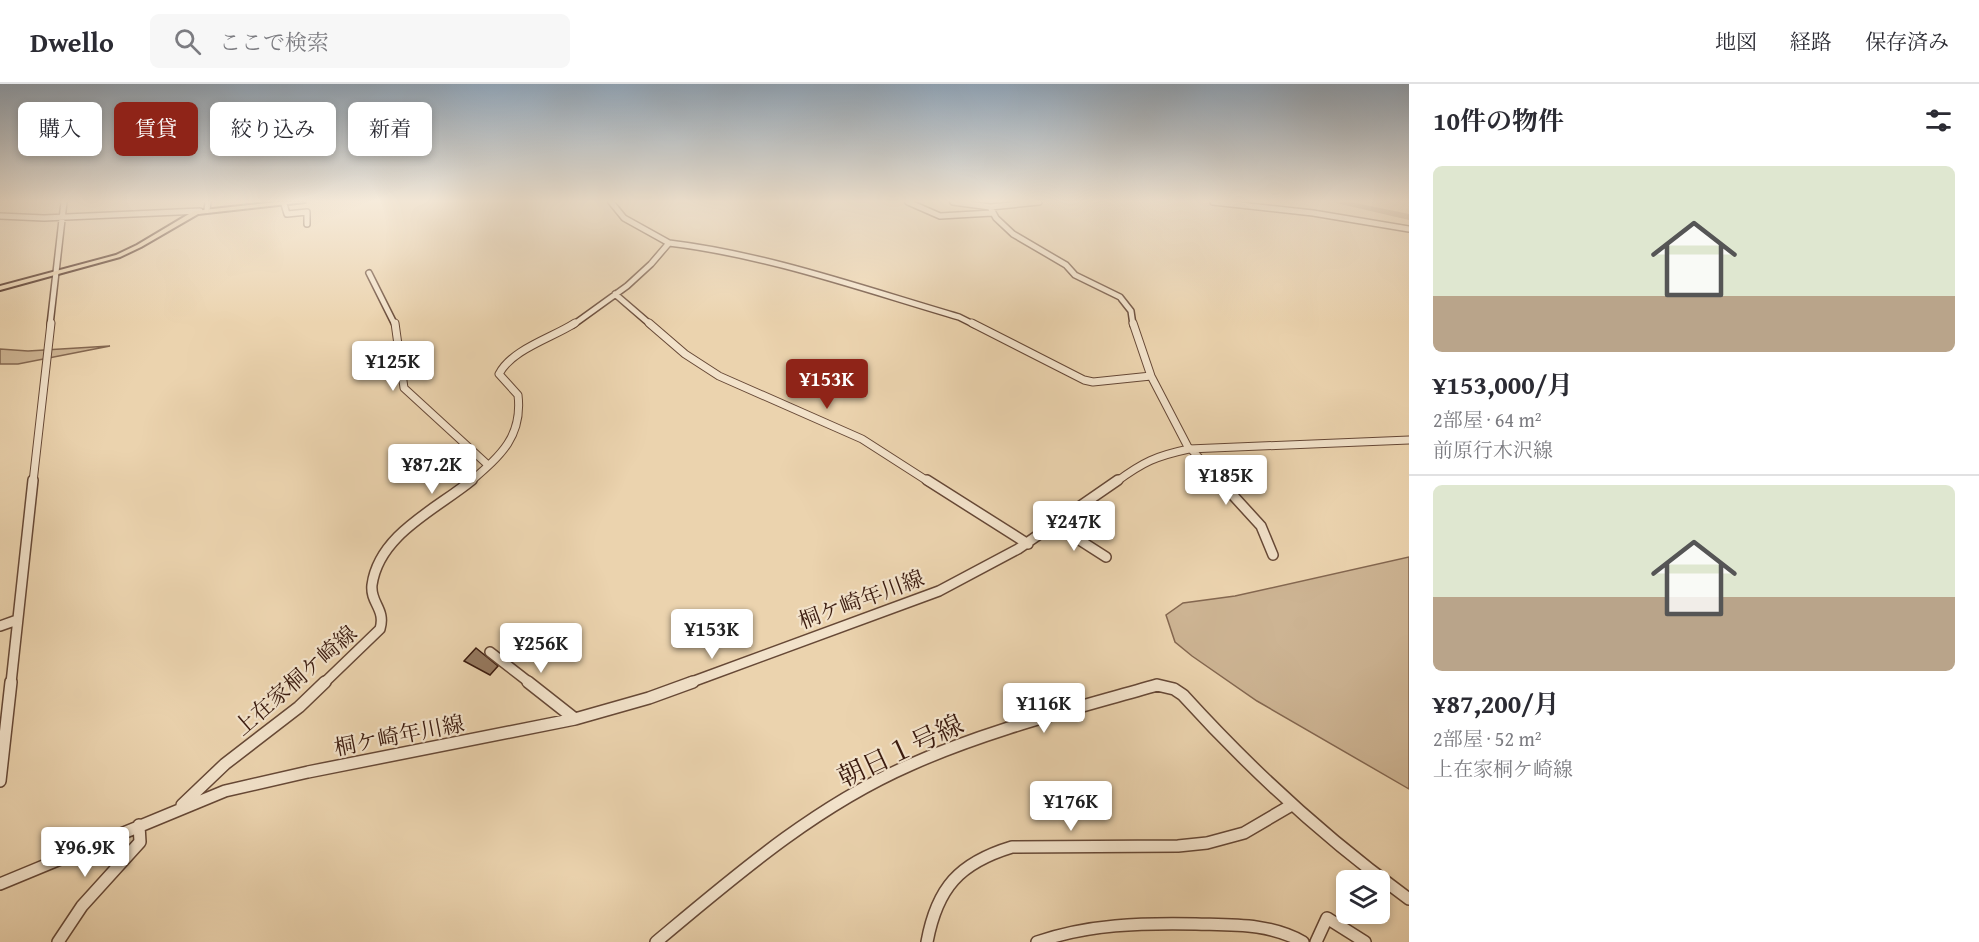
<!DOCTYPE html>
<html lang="ja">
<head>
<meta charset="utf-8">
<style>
	body { margin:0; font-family:"Gentium Book Plus","Noto Serif JP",serif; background:#f7f7f7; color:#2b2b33; height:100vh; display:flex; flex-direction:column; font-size:22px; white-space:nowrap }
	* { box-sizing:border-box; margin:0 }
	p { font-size:20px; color:#7c7c81 }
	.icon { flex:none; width:33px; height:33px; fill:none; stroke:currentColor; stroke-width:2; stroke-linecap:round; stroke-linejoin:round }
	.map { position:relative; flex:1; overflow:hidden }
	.sheet { display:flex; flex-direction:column; background:#fff; width:570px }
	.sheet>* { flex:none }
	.top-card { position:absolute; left:18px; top:18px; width:570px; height:54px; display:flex; gap:12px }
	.controls { position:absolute; left:1336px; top:786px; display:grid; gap:12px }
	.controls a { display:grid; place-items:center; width:54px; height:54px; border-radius:9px; background:#fff; box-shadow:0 3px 9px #0003; font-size:30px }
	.price { position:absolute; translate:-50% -51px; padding:0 14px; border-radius:6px; background:#fff; color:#222; font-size:20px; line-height:39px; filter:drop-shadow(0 2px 3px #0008) }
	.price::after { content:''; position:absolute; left:50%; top:36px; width:18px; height:14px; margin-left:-9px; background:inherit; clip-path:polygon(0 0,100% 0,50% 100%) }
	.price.active { background:#8f2418; color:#fff }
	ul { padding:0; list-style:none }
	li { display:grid; align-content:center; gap:12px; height:318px; padding:0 24px }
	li+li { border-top:2px solid #e1e1e2 }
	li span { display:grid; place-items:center; height:186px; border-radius:9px; color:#555 }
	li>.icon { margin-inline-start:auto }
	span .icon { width:108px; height:108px; fill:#fffc; stroke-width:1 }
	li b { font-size:26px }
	h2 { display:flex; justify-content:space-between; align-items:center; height:72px; padding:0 24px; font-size:26px }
	.pill { padding:0 21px; border-radius:9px; background:#fff; box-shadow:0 3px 9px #0003; font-size:21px; line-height:54px }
	.pill.active { background:#8f2418; color:#fff }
	header { display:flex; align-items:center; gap:36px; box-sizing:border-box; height:84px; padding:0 30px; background:#fff; border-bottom:2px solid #e1e1e2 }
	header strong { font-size:28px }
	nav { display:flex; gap:33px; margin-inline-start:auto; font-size:21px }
	.search { width:420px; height:54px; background:#f7f7f7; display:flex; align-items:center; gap:15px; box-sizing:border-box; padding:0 21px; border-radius:9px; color:#7c7c81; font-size:22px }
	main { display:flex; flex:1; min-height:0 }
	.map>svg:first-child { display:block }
	.green { fill:#cdb493; stroke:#846750; stroke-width:1.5 }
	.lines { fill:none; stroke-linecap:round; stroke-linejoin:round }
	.river { fill:#af9478; fill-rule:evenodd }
	.building { fill:#967a61; stroke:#3a1a0e; stroke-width:1.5 }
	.minor-far3-casing { stroke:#664836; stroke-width:8 }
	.minor-far2-casing { stroke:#664836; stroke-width:9 }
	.minor-far1-casing { stroke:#664836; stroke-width:12 }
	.minor-casing { stroke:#664836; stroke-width:14 }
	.major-casing { stroke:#3a1a0e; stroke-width:4 }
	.minor-far3 { stroke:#f2e2ca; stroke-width:5 }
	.minor-far2 { stroke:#f2e2ca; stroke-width:7 }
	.minor-far1 { stroke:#f2e2ca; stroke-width:9 }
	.minor { stroke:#f2e2ca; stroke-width:11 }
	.major { fill:#ebd3ae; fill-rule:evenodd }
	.labels { text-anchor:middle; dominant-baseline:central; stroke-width:4.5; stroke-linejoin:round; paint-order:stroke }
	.street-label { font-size:22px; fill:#3a1a0e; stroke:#f2e2ca }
	.near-street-label { font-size:27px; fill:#3a1a0e; stroke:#f2e2ca }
</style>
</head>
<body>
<header>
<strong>Dwello</strong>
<div class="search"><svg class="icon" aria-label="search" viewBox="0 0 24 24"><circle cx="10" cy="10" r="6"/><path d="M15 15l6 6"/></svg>ここで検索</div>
<nav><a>地図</a><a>経路</a><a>保存済み</a></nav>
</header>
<main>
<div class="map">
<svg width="1409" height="858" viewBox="0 0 1409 858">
	<rect width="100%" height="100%" fill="#ebd3ae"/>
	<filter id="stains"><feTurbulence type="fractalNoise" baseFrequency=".00333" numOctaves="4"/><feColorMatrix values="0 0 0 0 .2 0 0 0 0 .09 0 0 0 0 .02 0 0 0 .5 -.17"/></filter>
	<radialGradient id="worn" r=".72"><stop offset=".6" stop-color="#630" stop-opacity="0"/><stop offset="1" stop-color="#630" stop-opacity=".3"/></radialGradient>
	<path class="green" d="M110 262 18 280H0V265L28 267Z
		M1409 473V705L1257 617 1192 572 1175 558 1166 531 1183 519 1235 512Z"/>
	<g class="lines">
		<path class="river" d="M1332 118H1351L1409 130V136Z"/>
	</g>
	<path class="building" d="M514 545 524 549 511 567 501 563Z
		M476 564 498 582 490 591 464 577Z"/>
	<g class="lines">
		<defs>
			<path id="minor-far3" d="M908 118 940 132 992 129
				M953 118 990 123 1039 118
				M1213 118 1313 129 1409 145
				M284 120 287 130 307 128V140
				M990 123 996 134 1013 150 1066 181 1075 191 1120 213 1131 227 1133 241
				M207 126 208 118
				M0 132 44 134 200 127
				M669 159C768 171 863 205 959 233L975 241
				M369 189 395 241
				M615 210 651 241
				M50 241 64 118
				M573 241 627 202 651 180 669 159 624 134 611 118"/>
			<path id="minor-far2" d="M395 239 404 304 488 381
				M649 239 685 270 719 292 862 355 929 398
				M972 239 1084 296 1093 298 1151 292
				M1133 239 1151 292 1189 365
				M1191 365 1221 398
				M33 398 51 239
				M470 398C500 372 523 353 518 311L499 290C512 265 552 254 575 239
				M1116 398C1143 378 1156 372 1189 365L1409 356"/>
			<path id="minor-far1" d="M927 396 1028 460
				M1219 396 1261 442 1273 471
				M1056 441 1106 473
				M0 542 17 536
				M490 568 530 599
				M11 599 33 396
				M324 599 380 545C386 525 370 519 372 501 379 450 437 425 472 396
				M689 599 939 507 1018 465 1118 396"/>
			<path id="minor" d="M528 598 575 635
				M0 697 11 598
				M182 721 225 680 299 623 325 598
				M0 800 225 707 308 688 575 635 649 614 693 598
				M58 858 82 822 140 758 139 741
				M656 858C735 792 814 723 910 681 988 646 1074 625 1157 601L1174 605 1183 611C1252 687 1326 755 1409 815
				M927 858C937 804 959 779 1012 763L1178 762 1207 759 1244 749 1290 722
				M1037 858C1089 840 1141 839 1196 840 1233 841 1269 839 1303 858
				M1316 858 1327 834 1365 858"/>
			<path id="major" d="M278 118H305L198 130 141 163 120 173 0 206V202L116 171 137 161 194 127Z"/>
		</defs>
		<use href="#minor-far3" class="minor-far3-casing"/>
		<use href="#minor-far2" class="minor-far2-casing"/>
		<use href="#minor-far1" class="minor-far1-casing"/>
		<use href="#minor" class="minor-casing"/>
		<use href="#major" class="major-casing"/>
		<use href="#minor-far3" class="minor-far3"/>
		<use href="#minor-far2" class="minor-far2"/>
		<use href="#minor-far1" class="minor-far1"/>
		<use href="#minor" class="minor"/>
		<use href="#major" class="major"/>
	</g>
	<linearGradient id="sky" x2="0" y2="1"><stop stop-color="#91a7bb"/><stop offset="0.49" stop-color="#f6ebdb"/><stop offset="1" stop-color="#f6ebdb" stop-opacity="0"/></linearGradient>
	<rect width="1409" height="239" fill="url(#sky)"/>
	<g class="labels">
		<g class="street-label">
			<text transform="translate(861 515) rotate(-20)">桐ケ崎年川線</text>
			<text transform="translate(295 596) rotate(-41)">上在家桐ケ崎線</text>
			<text transform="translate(399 651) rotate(-11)">桐ケ崎年川線</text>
		</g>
		<g class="near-street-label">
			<text transform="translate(900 666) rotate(-25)">朝日１号線</text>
		</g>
	</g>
	<rect width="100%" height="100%" filter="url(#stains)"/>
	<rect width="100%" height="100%" fill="url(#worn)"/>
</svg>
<div class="controls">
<a><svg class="icon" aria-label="layers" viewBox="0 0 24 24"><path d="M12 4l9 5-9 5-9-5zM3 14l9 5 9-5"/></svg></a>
</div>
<b class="price" style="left:393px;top:308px">¥125K</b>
<b class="price active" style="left:827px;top:326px">¥153K</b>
<b class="price" style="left:432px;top:411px">¥87.2K</b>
<b class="price" style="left:1226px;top:422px">¥185K</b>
<b class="price" style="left:1074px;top:468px">¥247K</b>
<b class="price" style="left:712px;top:576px">¥153K</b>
<b class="price" style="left:541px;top:590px">¥256K</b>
<b class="price" style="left:1044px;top:650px">¥116K</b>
<b class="price" style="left:1071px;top:748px">¥176K</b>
<b class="price" style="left:85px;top:794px">¥96.9K</b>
<div class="top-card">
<a class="pill">購入</a>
<a class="pill active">賃貸</a>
<a class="pill">絞り込み</a>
<a class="pill">新着</a>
</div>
</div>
<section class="sheet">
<h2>10件の物件<svg class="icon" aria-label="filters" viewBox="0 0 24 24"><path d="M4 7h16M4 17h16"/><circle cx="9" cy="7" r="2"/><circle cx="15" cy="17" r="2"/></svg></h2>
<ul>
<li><span style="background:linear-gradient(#dfe7d0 70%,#b9a48a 0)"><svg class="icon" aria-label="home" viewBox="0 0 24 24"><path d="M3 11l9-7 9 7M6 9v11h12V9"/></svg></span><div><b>¥153,000/月</b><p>2部屋 · 64 m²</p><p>前原行木沢線</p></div></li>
<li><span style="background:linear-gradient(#dfe7d0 60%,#b9a48a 0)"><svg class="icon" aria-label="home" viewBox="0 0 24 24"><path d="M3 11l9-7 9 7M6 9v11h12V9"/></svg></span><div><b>¥87,200/月</b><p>2部屋 · 52 m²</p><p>上在家桐ケ崎線</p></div></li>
</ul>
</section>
</main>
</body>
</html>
